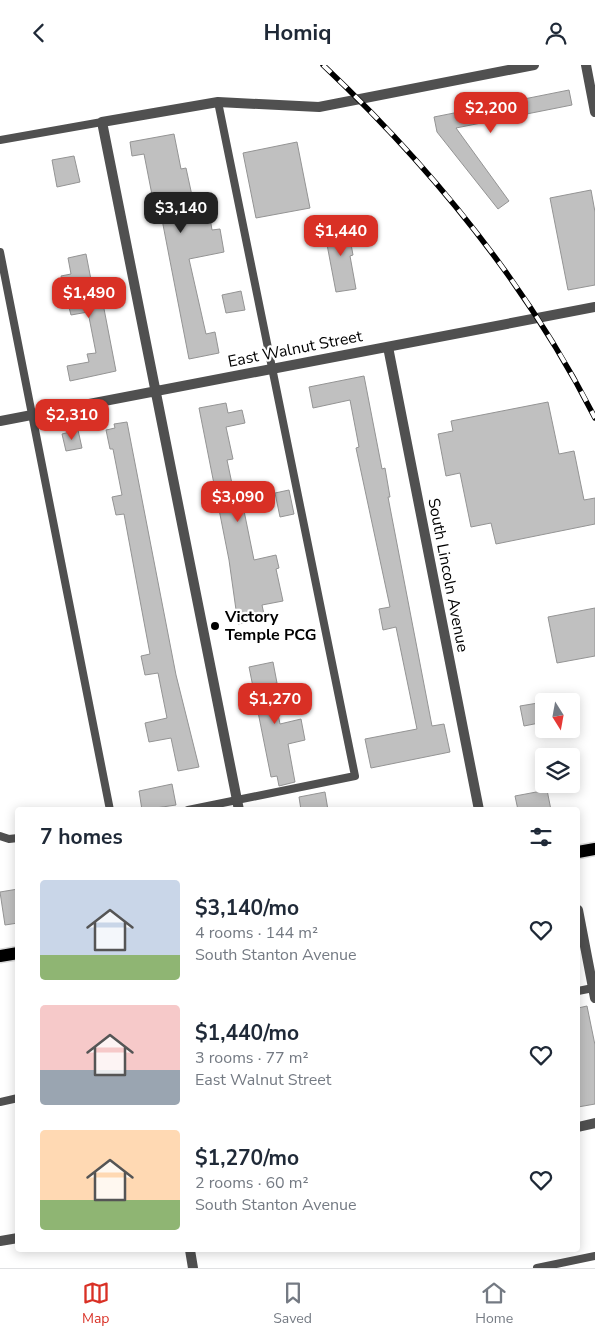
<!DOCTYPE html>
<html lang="en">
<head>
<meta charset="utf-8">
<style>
	body { margin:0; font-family:"Nunito Sans",sans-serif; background:#f2f2f3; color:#1f2937; height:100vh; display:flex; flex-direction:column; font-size:19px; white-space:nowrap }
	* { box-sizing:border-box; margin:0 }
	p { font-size:16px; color:#747a83 }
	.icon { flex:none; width:28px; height:28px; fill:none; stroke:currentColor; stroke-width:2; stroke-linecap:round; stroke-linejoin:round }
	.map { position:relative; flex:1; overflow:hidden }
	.side { position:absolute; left:15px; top:742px; width:565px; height:445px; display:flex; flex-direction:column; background:#fff; border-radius:5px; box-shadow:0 2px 12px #0003 }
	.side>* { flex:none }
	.needle { width:32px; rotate:169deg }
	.controls { position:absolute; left:535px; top:628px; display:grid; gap:10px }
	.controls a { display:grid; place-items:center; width:45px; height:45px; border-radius:5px; background:#fff; box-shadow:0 2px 12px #0003; font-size:25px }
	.price { position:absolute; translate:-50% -42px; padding:0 11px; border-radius:10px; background:#d93025; color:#fff; font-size:16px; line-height:32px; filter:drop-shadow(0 1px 2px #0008) }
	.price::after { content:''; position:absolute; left:50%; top:30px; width:15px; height:11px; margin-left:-8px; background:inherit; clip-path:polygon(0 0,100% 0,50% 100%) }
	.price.active { background:#222; color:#fff }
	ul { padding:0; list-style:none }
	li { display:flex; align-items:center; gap:15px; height:125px; padding:0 25px }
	li span { display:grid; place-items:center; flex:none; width:140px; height:100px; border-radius:5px; color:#555 }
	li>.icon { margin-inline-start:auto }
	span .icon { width:60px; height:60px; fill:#fffc; stroke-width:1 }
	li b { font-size:21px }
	h2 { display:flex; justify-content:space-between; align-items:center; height:60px; padding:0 25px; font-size:21px }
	header { display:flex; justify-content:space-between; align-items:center; height:65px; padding:0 25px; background:#fff; font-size:22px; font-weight:700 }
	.dock { display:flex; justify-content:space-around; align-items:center; height:70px; border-top:1px solid #e0e1e3; background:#fff; font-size:14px; color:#747a83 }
	.dock a { display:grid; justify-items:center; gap:2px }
	.dock .active { color:#d93025 }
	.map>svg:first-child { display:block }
	.building { fill:#c0c0c0; stroke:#949494 }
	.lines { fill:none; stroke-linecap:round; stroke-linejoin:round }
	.primary-casing { stroke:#dbdbdb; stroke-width:15 }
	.service { stroke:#505050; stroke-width:8 }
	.minor { stroke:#505050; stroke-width:10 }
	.primary { stroke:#000; stroke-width:12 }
	.rail-casing { stroke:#000; stroke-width:5.5 }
	.rail { stroke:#fff; stroke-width:4; stroke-dasharray:11; stroke-linecap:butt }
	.poi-dot { fill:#000; stroke:#fff; stroke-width:2 }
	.labels { text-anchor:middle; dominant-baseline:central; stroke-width:4.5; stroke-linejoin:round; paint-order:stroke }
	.street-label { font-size:16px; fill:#000; stroke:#fff }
	.poi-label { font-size:16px; font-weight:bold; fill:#000; stroke:#fff; text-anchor:start }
</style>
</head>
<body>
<header><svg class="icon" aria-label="back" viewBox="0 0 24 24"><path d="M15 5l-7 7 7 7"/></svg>Homiq<svg class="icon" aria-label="person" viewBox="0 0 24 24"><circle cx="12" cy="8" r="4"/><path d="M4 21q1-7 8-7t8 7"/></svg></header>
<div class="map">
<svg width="595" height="1203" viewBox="0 0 595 1203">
	<rect width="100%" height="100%" fill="#fff"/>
	<path class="building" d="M569 25 572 40 456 63 509 136 498 144 437 67 434 52Z
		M174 69 181 104 186 103 196 149 209 147 212 165 220 164 224 187 189 194 206 269 215 267 219 288 189 294 159 139 154 140 144 89 132 91 130 77Z
		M297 77 310 143 256 153 243 88Z
		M74 91 80 117 57 122 52 95Z
		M591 125 595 147V220L568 225 550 133Z
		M347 157 353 190 350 191 356 224 336 227 325 169 334 167 333 160Z
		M86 189 93 225 100 223 116 306 70 316 67 301 89 297 87 289 96 288 88 247 71 250 61 211 71 209 68 193Z
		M241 226 245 245 226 248 222 230Z
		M364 311 382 404 385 403 390 432H388L432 661 444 659 450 687 371 703 365 674 417 664 396 562 383 565 379 544 390 542 356 383 359 382 350 335 313 343 309 322Z
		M548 337 559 389 574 386 584 435 595 433V459L496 479 491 458 471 462 460 408 446 411 438 369 453 366 451 356Z
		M226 338 228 348 242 345 245 358 226 362 233 394 227 395 235 433 241 431 254 495 276 490 279 503 276 504 283 536 262 540 265 554 238 559 229 495 199 343Z
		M127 357 176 610 199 702 178 706 171 673 149 677 145 658 167 653 158 608 145 610 141 591 150 589 144 557 124 449 116 450 112 432 122 430 113 384H110L106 365 115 363 114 359Z
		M78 365 82 383 66 386 62 369Z
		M289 425 294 449 280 452 275 428Z
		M595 543V591L557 598 548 552Z
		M273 597 277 618 272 619 280 659 301 654 305 675 288 679 295 717 279 721 277 711 271 712 249 602Z
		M544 637V657L524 661 520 641Z
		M172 719 176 740 142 745 139 726Z
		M547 725 551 745H518L515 731Z
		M325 727 328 745H301L299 732Z
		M18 824V858L5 860 0 827Z
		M587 941 595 980V1039L578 1042V943Z"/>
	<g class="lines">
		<defs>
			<path id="primary" d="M578 787 595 784
				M0 891 18 888"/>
		</defs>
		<use href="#primary" class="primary-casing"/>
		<path class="service" d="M0 75 102 57
			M0 187 110 745
			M188 745 355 711 218 37
			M0 771 9 774 18 773
			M578 926 593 923
			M0 1037 18 1033
			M537 1203 595 1191"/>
		<path class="minor" d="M586 0 595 47
			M388 282 479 745
			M0 356 595 242
			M239 745 102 57 218 37 319 42 534 0
			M578 845 595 933
			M578 1062 595 1058
			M0 1176 18 1173
			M190 1185 193 1203"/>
		<use href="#primary" class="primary"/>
		<defs>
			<path id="rail" d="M323 0C432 103 527 219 595 353"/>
		</defs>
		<use href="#rail" class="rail-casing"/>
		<use href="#rail" class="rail"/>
	</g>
	<circle class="poi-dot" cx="215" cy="561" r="5"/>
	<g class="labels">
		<g class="street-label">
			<text transform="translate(295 284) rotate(-11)">East Walnut Street</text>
			<text transform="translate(448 510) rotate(79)">South Lincoln Avenue</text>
		</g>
		<g class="poi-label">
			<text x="225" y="552">Victory<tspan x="225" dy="18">Temple PCG</tspan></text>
		</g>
	</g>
</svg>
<div class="controls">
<a><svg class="needle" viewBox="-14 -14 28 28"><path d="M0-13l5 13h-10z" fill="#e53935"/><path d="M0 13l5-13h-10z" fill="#747a83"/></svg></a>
<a><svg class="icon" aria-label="layers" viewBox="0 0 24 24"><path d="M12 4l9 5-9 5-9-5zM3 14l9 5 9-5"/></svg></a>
</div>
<b class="price" style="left:491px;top:69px">$2,200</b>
<b class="price active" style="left:181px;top:169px">$3,140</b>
<b class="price" style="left:341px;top:192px">$1,440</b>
<b class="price" style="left:89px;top:254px">$1,490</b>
<b class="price" style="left:72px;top:376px">$2,310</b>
<b class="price" style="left:238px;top:458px">$3,090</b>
<b class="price" style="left:275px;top:660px">$1,270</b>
<section class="side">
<h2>7 homes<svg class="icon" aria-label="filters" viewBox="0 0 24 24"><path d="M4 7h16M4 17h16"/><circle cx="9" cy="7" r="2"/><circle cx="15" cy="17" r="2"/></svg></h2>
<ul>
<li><span style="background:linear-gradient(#c9d6e8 75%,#8fb573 0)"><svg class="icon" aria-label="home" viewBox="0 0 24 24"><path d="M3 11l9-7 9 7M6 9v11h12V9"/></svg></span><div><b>$3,140/mo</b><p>4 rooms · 144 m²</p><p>South Stanton Avenue</p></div><svg class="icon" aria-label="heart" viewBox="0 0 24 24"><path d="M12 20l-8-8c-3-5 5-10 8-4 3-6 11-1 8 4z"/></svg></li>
<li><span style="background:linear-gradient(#f6c9c9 65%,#9aa5b1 0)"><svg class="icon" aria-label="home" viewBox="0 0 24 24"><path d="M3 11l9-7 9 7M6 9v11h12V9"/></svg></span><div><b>$1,440/mo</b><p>3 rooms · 77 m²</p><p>East Walnut Street</p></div><svg class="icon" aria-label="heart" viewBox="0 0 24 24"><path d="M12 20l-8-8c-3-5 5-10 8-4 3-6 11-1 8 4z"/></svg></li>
<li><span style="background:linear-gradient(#ffd9b3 70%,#8fb573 0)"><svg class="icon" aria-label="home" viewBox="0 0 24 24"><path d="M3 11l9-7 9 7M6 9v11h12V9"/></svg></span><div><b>$1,270/mo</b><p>2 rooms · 60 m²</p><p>South Stanton Avenue</p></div><svg class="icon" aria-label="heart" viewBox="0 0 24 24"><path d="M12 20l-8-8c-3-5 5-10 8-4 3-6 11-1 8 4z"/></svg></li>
</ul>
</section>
</div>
<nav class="dock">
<a class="active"><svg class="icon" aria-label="map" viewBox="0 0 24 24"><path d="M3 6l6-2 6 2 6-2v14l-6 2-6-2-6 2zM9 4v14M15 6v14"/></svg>Map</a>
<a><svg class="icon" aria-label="saved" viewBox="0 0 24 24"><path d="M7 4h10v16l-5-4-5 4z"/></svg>Saved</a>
<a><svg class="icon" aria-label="home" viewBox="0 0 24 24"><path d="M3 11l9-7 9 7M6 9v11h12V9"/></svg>Home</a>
</nav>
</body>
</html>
